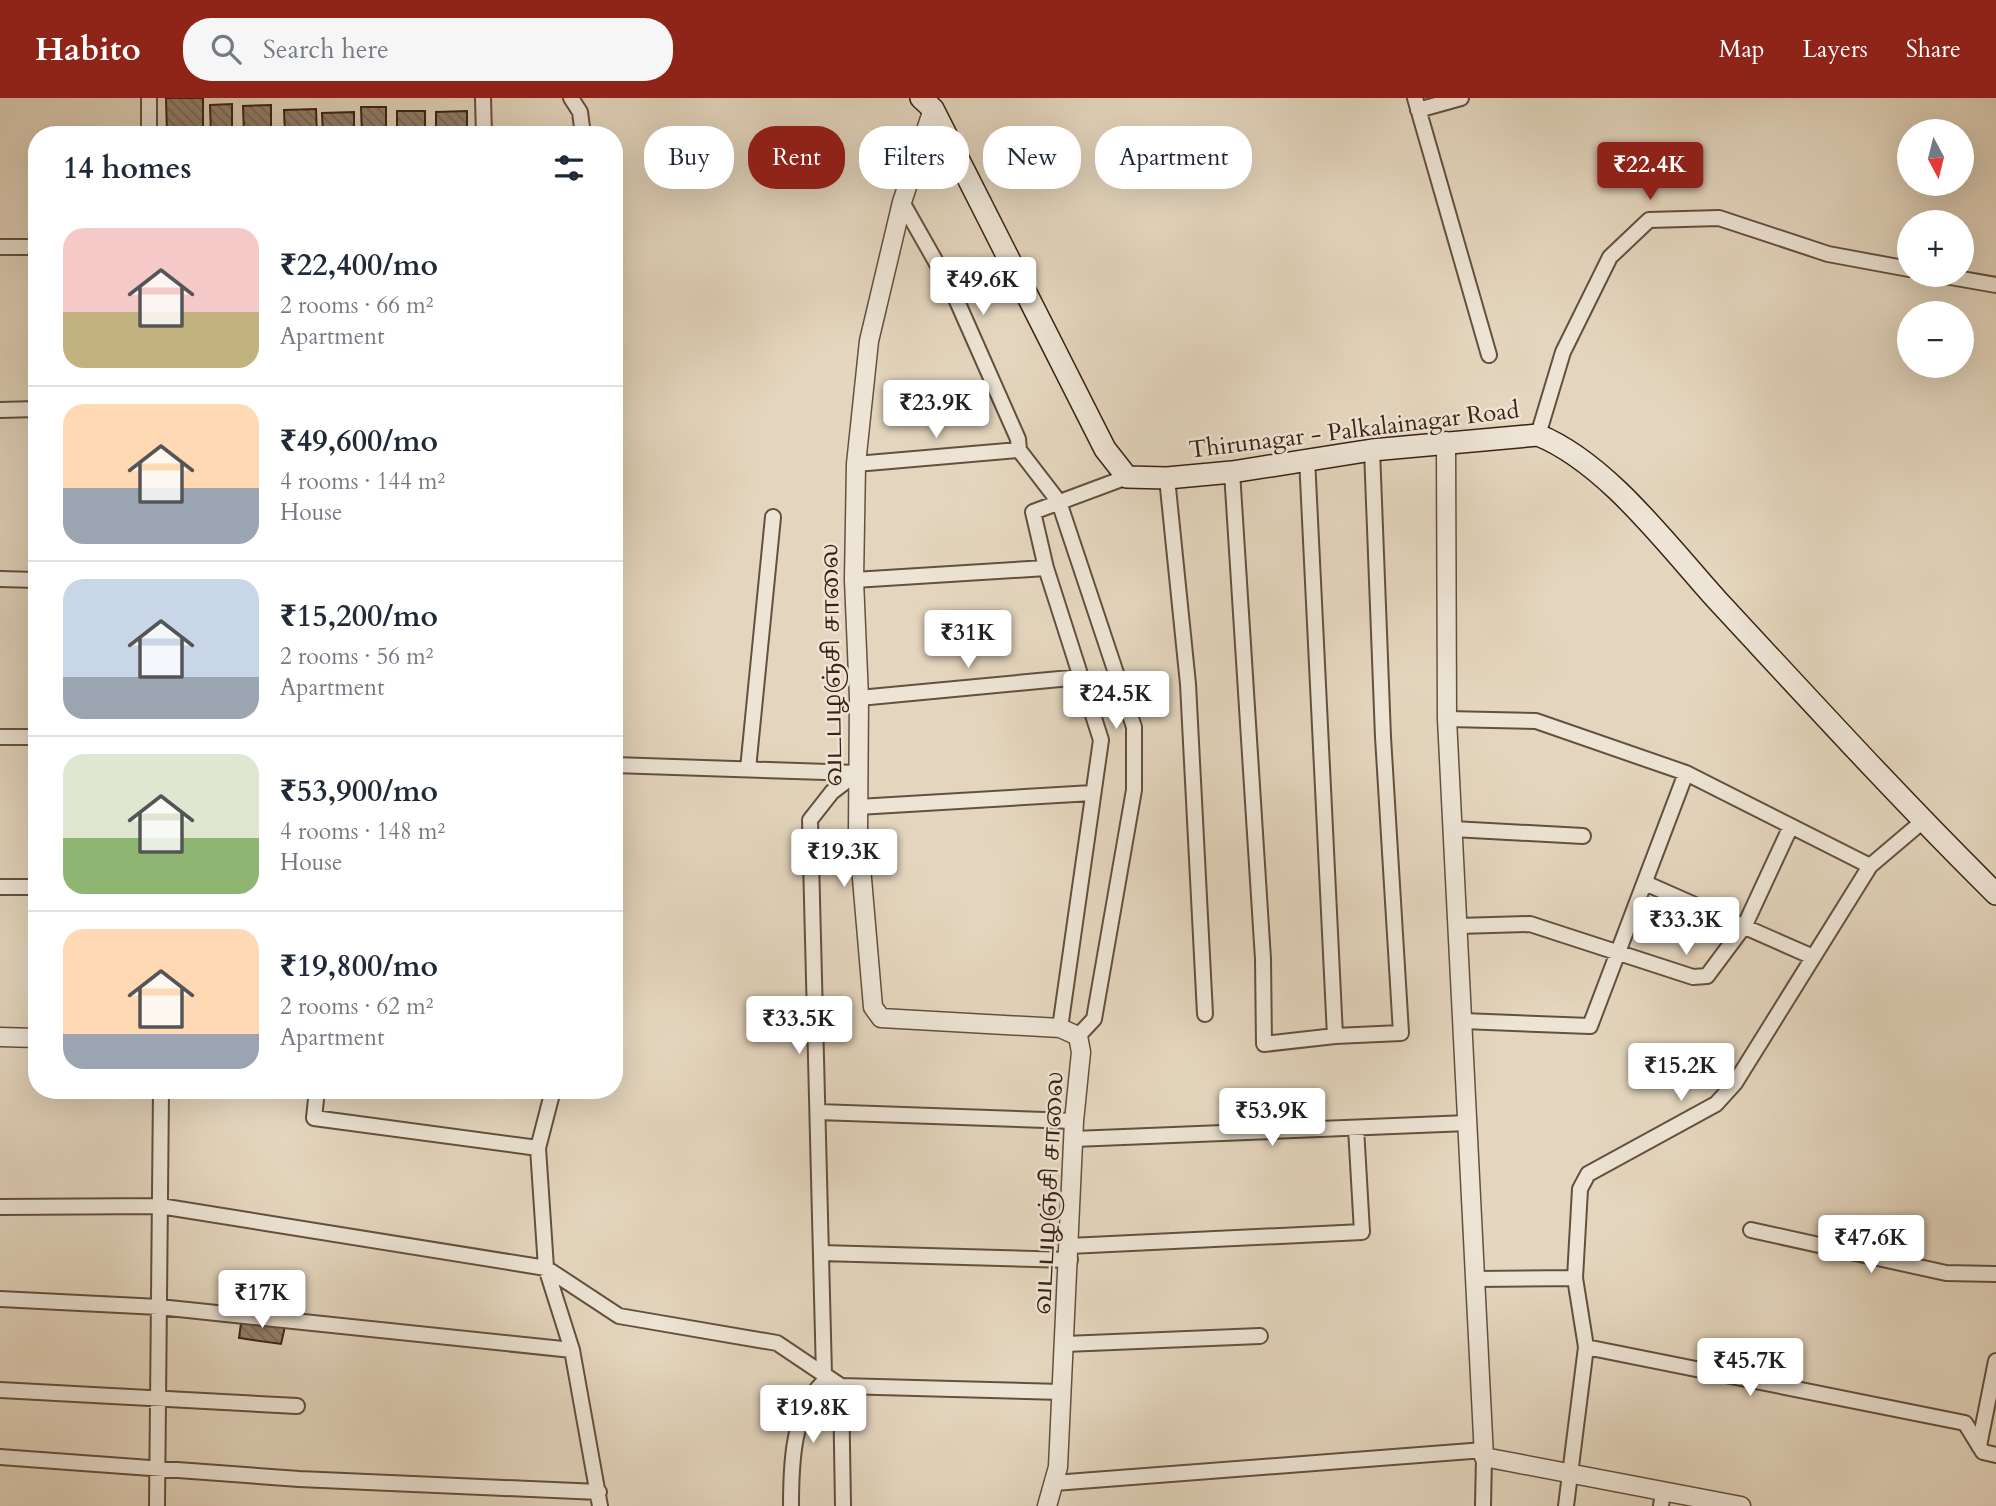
<!DOCTYPE html>
<html lang="en">
<head>
<meta charset="utf-8">
<style>
	body { margin:0; font-family:Cardo,"Noto Serif Tamil",serif; background:#f6f6f7; color:#1f2937; height:100vh; display:flex; flex-direction:column; font-size:26px; white-space:nowrap }
	* { box-sizing:border-box; margin:0 }
	p { font-size:23px; color:#747a83 }
	.icon { flex:none; width:38px; height:38px; fill:none; stroke:currentColor; stroke-width:2; stroke-linecap:round; stroke-linejoin:round }
	.map { position:relative; flex:1; overflow:hidden }
	.details { position:absolute; left:28px; top:28px; width:595px; height:973px; display:flex; flex-direction:column; background:#fff; border-radius:28px; box-shadow:0 7px 28px #0002 }
	.details>* { flex:none }
	.top-card { position:absolute; left:644px; top:28px; width:665px; height:63px; display:flex; gap:14px }
	.needle { width:46px; rotate:173deg }
	.buttons { position:absolute; left:1897px; top:21px; display:grid; gap:14px }
	.buttons a { display:grid; place-items:center; width:77px; height:77px; border-radius:50%; background:#fff; box-shadow:0 7px 28px #0002; font-size:35px }
	.price { position:absolute; translate:-50% -60px; padding:0 16px; border-radius:7px; background:#fff; color:#222; font-size:23px; line-height:46px; filter:drop-shadow(0 2px 4px #0008) }
	.price::after { content:''; position:absolute; left:50%; top:42px; width:21px; height:16px; margin-left:-10px; background:inherit; clip-path:polygon(0 0,100% 0,50% 100%) }
	.price.selected { background:#8f2418; color:#fff }
	ul { padding:0; list-style:none }
	li { display:flex; align-items:center; gap:21px; height:175px; padding:0 35px }
	li+li { border-top:2px solid #e0e1e3 }
	li span { display:grid; place-items:center; flex:none; width:196px; height:140px; border-radius:21px; color:#555 }
	li>.icon { margin-inline-start:auto }
	span .icon { width:84px; height:84px; fill:#fffc; stroke-width:1 }
	li b { font-size:30px }
	h2 { display:flex; justify-content:space-between; align-items:center; height:84px; padding:0 35px; font-size:30px }
	.pill { padding:0 24px; border-radius:28px; background:#fff; box-shadow:0 7px 28px #0002; font-size:24px; line-height:63px }
	.pill.selected { background:#8f2418; color:#fff }
	header { display:flex; align-items:center; gap:42px; box-sizing:border-box; height:98px; padding:0 35px; background:#8f2418; color:#fff }
	header strong { font-size:33px }
	nav { display:flex; gap:38px; margin-inline-start:auto; font-size:24px }
	.search { width:490px; height:63px; background:#f6f6f7; display:flex; align-items:center; gap:18px; box-sizing:border-box; padding:0 24px; border-radius:28px; color:#747a83; font-size:26px }
	.map>svg:first-child { display:block }
	.building { fill:url(#building-back-hatch); stroke:#3a2313; stroke-width:2 }
	.lines { fill:none; stroke-linecap:round; stroke-linejoin:round }
	.minor-casing { stroke:#64503e; stroke-width:18 }
	.tertiary-casing { stroke:#64503e; stroke-width:21 }
	.secondary-casing { stroke:#3a2313; stroke-width:24 }
	.minor { stroke:#ede4d5; stroke-width:14 }
	.tertiary { stroke:#ede4d5; stroke-width:18 }
	.secondary { stroke:#ede4d5; stroke-width:21 }
	.labels { text-anchor:middle; dominant-baseline:central; stroke-width:5; stroke-linejoin:round; paint-order:stroke }
	.street-label { font-size:24px; fill:#3a2313; stroke:#ede4d5 }
</style>
</head>
<body>
<header>
<strong>Habito</strong>
<div class="search"><svg class="icon" aria-label="search" viewBox="0 0 24 24"><circle cx="10" cy="10" r="6"/><path d="M15 15l6 6"/></svg>Search here</div>
<nav><a>Map</a><a>Layers</a><a>Share</a></nav>
</header>
<div class="map">
<svg width="1996" height="1408" viewBox="0 0 1996 1408">
	<defs>
		<pattern id="building-back-hatch" width="6" height="6" patternUnits="userSpaceOnUse" patternTransform="scale(1.75)"><rect width="6" height="6" fill="#92806c"/><path d="M-1 5l2 2M0 0l6 6M5-1l2 2" fill="none" stroke="#786858"/></pattern>
	</defs>
	<rect width="100%" height="100%" fill="#e4d6be"/>
	<filter id="stains"><feTurbulence type="fractalNoise" baseFrequency=".00286" numOctaves="4"/><feColorMatrix values="0 0 0 0 .2 0 0 0 0 .09 0 0 0 0 .02 0 0 0 .5 -.17"/></filter>
	<radialGradient id="worn" r=".72"><stop offset=".6" stop-color="#630" stop-opacity="0"/><stop offset="1" stop-color="#630" stop-opacity=".3"/></radialGradient>
	<path class="building" d="M166 0H203V35L167 36Z
		M232 6V37H211L210 7Z
		M271 7V37H244L243 8Z
		M361 9H386V37H362Z
		M316 11 317 37H285L284 12Z
		M397 13H425V37H397Z
		M467 13V37H436V14Z
		M354 14V37H323L322 15Z
		M242 1218 286 1224 281 1246 239 1240Z"/>
	<g class="lines">
		<defs>
			<path id="minor" d="M149 0V37
				M483 0 484 37
				M571 0 580 14 583 37
				M1415 0 1489 257
				M1418 12 1461 0
				M902 104 953 194 1018 341 1019 352 1059 404 1134 629V692L1094 921 1078 938
				M0 149H37
				M1939 177 1996 187
				M0 312 37 311
				M1538 337 1563 254 1610 159 1649 122 1719 120 1828 156 1909 171
				M1307 360 1335 938 1401 935 1383 639 1372 352
				M856 366 1019 352
				M1232 374 1263 861 1264 946 1335 938
				M1167 380 1188 586 1205 916
				M0 481 37 482
				M854 482 1046 470
				M859 600 1081 579
				M1447 621 1536 623 1686 675 1590 928 1463 923
				M0 639H37
				M614 667 857 675
				M748 671 773 419
				M1686 675 1870 768 1923 723
				M858 709 1092 695
				M1453 731 1583 738
				M1645 785 1813 859
				M0 789H37
				M1458 828 1530 826 1693 879 1707 878 1745 827 1791 728
				M1060 930 1101 642 1046 470 1033 414 1127 379
				M317 992 314 1020 538 1050
				M553 992 538 1050 546 1170 572 1252 600 1408
				M818 1014 1074 1023
				M1074 1041 1468 1025
				M0 1109 160 1108 546 1170 619 1218 777 1245 841 1288 1062 1294
				M1751 1132 1946 1175 1996 1176
				M1069 1148 1362 1134 1356 1030
				M821 1155 1070 1162
				M1575 1180 1586 1249 1965 1325 1983 1354 1996 1357
				M1476 1181 1575 1180 1580 1091 1588 1076 1716 1006 1735 985 1870 768
				M0 1201 159 1209 572 1252
				M1065 1246 1260 1238
				M824 1277 810 722 832 694 857 675
				M841 1288 843 1408
				M0 1292 297 1308
				M1979 1348 1996 1263
				M0 1359 299 1381 599 1394
				M1054 1385 1484 1352
				M157 1408 161 992
				M791 1408C791 1365 792 1310 828 1280
				M1483 1408 1484 1359
				M1566 1408 1586 1249
				M1661 1408 1663 1393"/>
			<path id="tertiary" d="M933 11 902 104 869 243 856 366 854 482 859 600 858 734 873 909 881 920 1060 930 1078 938 1081 954 1074 1023 1058 1369 1047 1408
				M1446 343 1447 621 1484 1359 1741 1408
				M0 939 37 940"/>
			<path id="secondary" d="M921 0 933 11 1105 351 1127 379 1167 380 1232 374 1372 352 1538 337C1607 365 1668 448 1717 502 1809 601 1900 701 1996 796"/>
		</defs>
		<use href="#minor" class="minor-casing"/>
		<use href="#tertiary" class="tertiary-casing"/>
		<use href="#secondary" class="secondary-casing"/>
		<use href="#minor" class="minor"/>
		<use href="#tertiary" class="tertiary"/>
		<use href="#secondary" class="secondary"/>
	</g>
	<g class="labels">
		<g class="street-label">
			<text transform="translate(1354 332) rotate(-7)">Thirunagar - Palkalainagar Road</text>
			<text transform="translate(832 567) rotate(-91)">வடபழஞ்சி சாலை</text>
			<text transform="translate(1049 1095) rotate(-87)">வடபழஞ்சி சாலை</text>
		</g>
	</g>
	<rect width="100%" height="100%" filter="url(#stains)"/>
	<rect width="100%" height="100%" fill="url(#worn)"/>
</svg>
<div class="buttons">
<a><svg class="needle" viewBox="-14 -14 28 28"><path d="M0-13l5 13h-10z" fill="#e53935"/><path d="M0 13l5-13h-10z" fill="#747a83"/></svg></a>
<a>+</a>
<a>−</a>
</div>
<b class="price selected" style="left:1650px;top:104px">₹22.4K</b>
<b class="price" style="left:983px;top:219px">₹49.6K</b>
<b class="price" style="left:936px;top:342px">₹23.9K</b>
<b class="price" style="left:968px;top:572px">₹31K</b>
<b class="price" style="left:1116px;top:633px">₹24.5K</b>
<b class="price" style="left:844px;top:791px">₹19.3K</b>
<b class="price" style="left:1686px;top:859px">₹33.3K</b>
<b class="price" style="left:799px;top:958px">₹33.5K</b>
<b class="price" style="left:1681px;top:1005px">₹15.2K</b>
<b class="price" style="left:1272px;top:1050px">₹53.9K</b>
<b class="price" style="left:1871px;top:1177px">₹47.6K</b>
<b class="price" style="left:262px;top:1232px">₹17K</b>
<b class="price" style="left:1750px;top:1300px">₹45.7K</b>
<b class="price" style="left:813px;top:1347px">₹19.8K</b>
<div class="top-card">
<a class="pill">Buy</a>
<a class="pill selected">Rent</a>
<a class="pill">Filters</a>
<a class="pill">New</a>
<a class="pill">Apartment</a>
</div>
<section class="details">
<h2>14 homes<svg class="icon" aria-label="filters" viewBox="0 0 24 24"><path d="M4 7h16M4 17h16"/><circle cx="9" cy="7" r="2"/><circle cx="15" cy="17" r="2"/></svg></h2>
<ul>
<li><span style="background:linear-gradient(#f6c9c9 60%,#c2b280 0)"><svg class="icon" aria-label="home" viewBox="0 0 24 24"><path d="M3 11l9-7 9 7M6 9v11h12V9"/></svg></span><div><b>₹22,400/mo</b><p>2 rooms · 66 m²</p><p>Apartment</p></div></li>
<li><span style="background:linear-gradient(#ffd9b3 60%,#9aa5b1 0)"><svg class="icon" aria-label="home" viewBox="0 0 24 24"><path d="M3 11l9-7 9 7M6 9v11h12V9"/></svg></span><div><b>₹49,600/mo</b><p>4 rooms · 144 m²</p><p>House</p></div></li>
<li><span style="background:linear-gradient(#c9d6e8 70%,#9aa5b1 0)"><svg class="icon" aria-label="home" viewBox="0 0 24 24"><path d="M3 11l9-7 9 7M6 9v11h12V9"/></svg></span><div><b>₹15,200/mo</b><p>2 rooms · 56 m²</p><p>Apartment</p></div></li>
<li><span style="background:linear-gradient(#dfe7d0 60%,#8fb573 0)"><svg class="icon" aria-label="home" viewBox="0 0 24 24"><path d="M3 11l9-7 9 7M6 9v11h12V9"/></svg></span><div><b>₹53,900/mo</b><p>4 rooms · 148 m²</p><p>House</p></div></li>
<li><span style="background:linear-gradient(#ffd9b3 75%,#9aa5b1 0)"><svg class="icon" aria-label="home" viewBox="0 0 24 24"><path d="M3 11l9-7 9 7M6 9v11h12V9"/></svg></span><div><b>₹19,800/mo</b><p>2 rooms · 62 m²</p><p>Apartment</p></div></li>
</ul>
</section>
</div>
</body>
</html>
